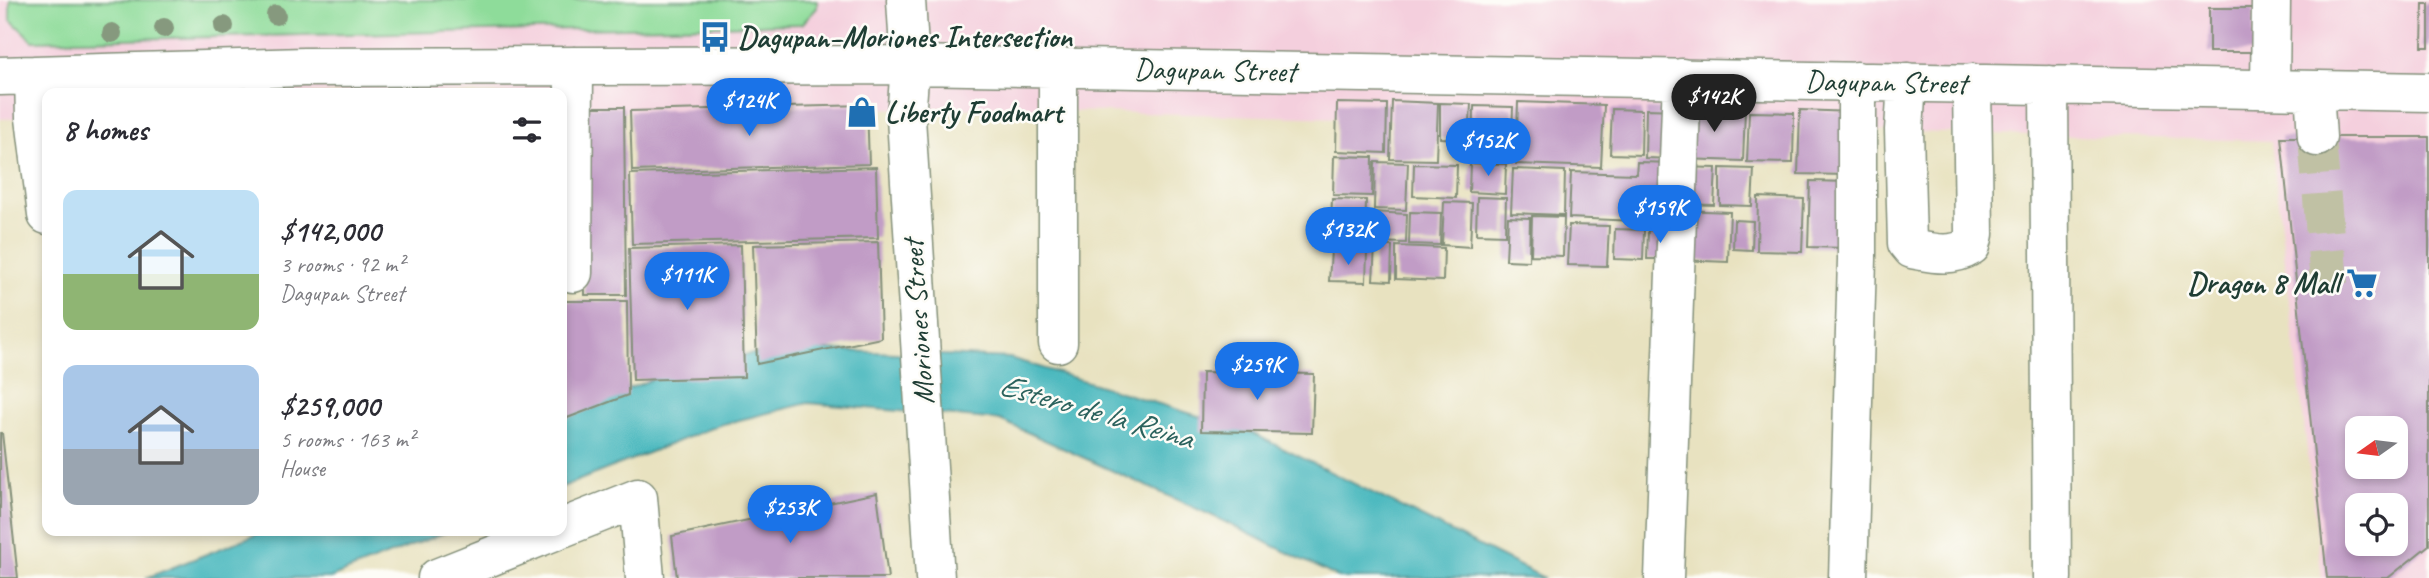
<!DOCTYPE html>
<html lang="en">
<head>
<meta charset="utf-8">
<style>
	body { margin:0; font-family:Caveat,sans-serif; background:#f2f2f3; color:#2b2b33; height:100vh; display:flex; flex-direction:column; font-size:26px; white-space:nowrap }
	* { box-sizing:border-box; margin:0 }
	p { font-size:23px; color:#7c7c81 }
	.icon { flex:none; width:38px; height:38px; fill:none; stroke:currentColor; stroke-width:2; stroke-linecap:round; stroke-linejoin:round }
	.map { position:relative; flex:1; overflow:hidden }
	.drawer { position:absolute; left:42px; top:88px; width:525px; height:448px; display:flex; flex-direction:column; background:#fff; border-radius:14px; box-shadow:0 4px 10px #0003 }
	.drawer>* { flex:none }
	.needle { width:46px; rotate:256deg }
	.buttons { position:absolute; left:2345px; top:416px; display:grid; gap:14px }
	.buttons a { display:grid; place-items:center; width:63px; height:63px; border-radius:14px; background:#fff; box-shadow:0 4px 10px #0003; font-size:35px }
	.price { position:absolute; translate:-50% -60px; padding:0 16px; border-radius:24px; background:#1a73e8; color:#fff; font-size:23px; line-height:46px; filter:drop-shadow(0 2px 4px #0008) }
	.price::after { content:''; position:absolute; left:50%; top:42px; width:21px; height:16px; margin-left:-10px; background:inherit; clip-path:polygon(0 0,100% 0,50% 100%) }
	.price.current { background:#222; color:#fff }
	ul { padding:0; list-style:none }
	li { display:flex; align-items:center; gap:21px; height:175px; padding:0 21px }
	li span { display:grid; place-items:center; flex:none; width:196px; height:140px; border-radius:14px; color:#555 }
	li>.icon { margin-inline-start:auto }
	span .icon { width:84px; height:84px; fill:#fffc; stroke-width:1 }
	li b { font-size:30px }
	h2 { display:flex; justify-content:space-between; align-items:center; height:84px; padding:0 21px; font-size:30px }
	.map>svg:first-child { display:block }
	.built { fill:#f4cfdd; fill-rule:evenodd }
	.green { fill:#8edc9a; stroke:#568c67; stroke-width:2 }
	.water { fill:#48b8be; stroke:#347a79; stroke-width:2 }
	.building { fill:#c19cc6; fill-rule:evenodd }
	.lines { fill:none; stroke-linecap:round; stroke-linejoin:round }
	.minor-tunnel { stroke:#c0c1a4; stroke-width:38; stroke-dasharray:38 19; stroke-linecap:butt }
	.minor-casing { stroke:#84907a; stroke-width:41 }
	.minor { stroke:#fff; stroke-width:38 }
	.tree { fill:#86997e }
	.labels { text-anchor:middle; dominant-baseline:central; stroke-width:5; stroke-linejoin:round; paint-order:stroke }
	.poi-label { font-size:30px; font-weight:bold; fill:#1f3d34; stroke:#fdfcf7; text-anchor:start }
	.street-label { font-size:30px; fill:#1f3d34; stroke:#fdfcf7 }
	.water-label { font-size:32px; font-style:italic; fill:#2b625d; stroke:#fdfcf7 }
</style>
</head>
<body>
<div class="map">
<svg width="2429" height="578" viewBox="0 0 2429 578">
	<rect width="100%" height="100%" fill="#fdfcf7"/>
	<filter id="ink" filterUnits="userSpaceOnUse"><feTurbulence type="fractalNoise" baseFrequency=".0143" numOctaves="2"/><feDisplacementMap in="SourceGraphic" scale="14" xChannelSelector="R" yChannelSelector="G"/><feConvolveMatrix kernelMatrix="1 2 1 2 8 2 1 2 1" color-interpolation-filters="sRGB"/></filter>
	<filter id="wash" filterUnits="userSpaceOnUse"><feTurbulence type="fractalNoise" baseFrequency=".00686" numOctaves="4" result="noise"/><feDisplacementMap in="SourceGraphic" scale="28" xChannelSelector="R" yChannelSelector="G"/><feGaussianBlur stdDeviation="1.57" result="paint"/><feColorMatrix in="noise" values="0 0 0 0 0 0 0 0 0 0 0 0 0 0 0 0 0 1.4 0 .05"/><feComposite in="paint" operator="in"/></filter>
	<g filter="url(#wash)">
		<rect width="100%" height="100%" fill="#e8e2c0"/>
		<path class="built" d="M0 0H2429V578H2322L2271 141 944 108 562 112V93H47V118L0 119ZM2357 429H2396V467H2357ZM2357 506H2396V544H2357Z"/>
		<path class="green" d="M10 0H817V8L802 24 33 41 10 19Z"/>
		<path class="water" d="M804 349 1010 358 1250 432 1544 578H1339L1215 517 1000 420 808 403 719 425 562 487V415L703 359Z
			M267 530H451L330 578H146Z"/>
		<g id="blocks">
			<path class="building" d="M2423 4H2429V47H2422Z
				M2209 8H2254L2253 52H2209Z
				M1392 101 1438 103 1436 160 1390 159Z
				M1518 102 1604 105 1601 167 1516 164Z
				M1337 103 1387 104 1386 153 1336 151Z
				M1440 103 1471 104 1469 139 1440 138Z
				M867 105 869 164 632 171 630 111Z
				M1474 106 1513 107 1511 163 1473 161Z
				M583 107H624L626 295H585Z
				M1686 107 1745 110 1743 161 1684 159Z
				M1612 109 1642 110 1641 155 1610 154Z
				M1646 109 1678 110 1676 159 1645 158Z
				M1800 110 1851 112 1849 175 1798 174Z
				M1749 112 1794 113 1793 163 1747 162Z
				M2281 137H2429V545L2388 578H2327ZM2357 429H2396V467H2357ZM2357 506H2396V544H2357Z
				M1334 156 1373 157 1372 196 1333 195Z
				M1375 162 1408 163 1406 210 1374 209Z
				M1637 162 1676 163 1674 198 1635 197 1634 221 1569 218 1571 172 1636 174Z
				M1470 163 1506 164 1505 194 1469 192Z
				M1414 164 1457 165 1456 198 1413 196Z
				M876 167 878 238 632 244 630 174Z
				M1681 167 1716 168 1714 205 1681 204Z
				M1720 168 1754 169 1752 206 1720 205Z
				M1513 169 1565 171 1564 215 1511 213Z
				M1810 181 1849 182 1847 248 1808 247Z
				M1477 197 1506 198 1505 235 1476 234Z
				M1758 197 1804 199 1802 252 1757 251Z
				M1332 199 1366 200 1365 248 1330 246Z
				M1638 200 1671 201 1670 228 1637 227Z
				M1444 202 1472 203 1470 247 1442 245Z
				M1680 210 1730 212 1728 262 1679 260Z
				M1372 212 1407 214 1406 243 1371 242Z
				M1410 212 1441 213 1440 245 1409 244Z
				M1532 216 1564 217 1563 256 1531 255Z
				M1508 217 1530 218 1529 261 1506 260Z
				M1734 220 1753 221 1752 250 1733 249Z
				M1569 225 1609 226 1607 266 1567 265Z
				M1615 229 1644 230 1643 260 1614 259Z
				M1648 230 1672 231V259H1647Z
				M878 242 881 338 757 364 753 245Z
				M741 245 744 377 633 380 629 248Z
				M1375 246H1392L1391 281 1373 280Z
				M1396 246 1444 248 1443 281 1396 279Z
				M1331 251 1367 252 1366 282 1329 281Z
				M562 301H627L628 395 562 420Z
				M1202 372 1314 374 1312 433 1201 431Z
				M0 433H2L18 578H0Z
				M877 493 888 578H677L672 536Z"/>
		</g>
	</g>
	<g filter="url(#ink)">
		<use href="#blocks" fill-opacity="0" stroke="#84907a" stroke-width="2"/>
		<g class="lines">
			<path class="minor-tunnel" d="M2317 137 2329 284"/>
			<defs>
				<path id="minor" d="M906 0 910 65 906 118 935 578
					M1058 67V343
					M34 75 35 118 47 215
					M0 76 304 67 910 65 2429 92
					M1907 82 1904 130 1907 243 1912 249C1933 253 1951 258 1971 246L1974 234 1972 83
					M2049 85 2052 578
					M2270 89 2271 0
					M2314 90 2317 137
					M573 273 574 66
					M562 528 638 498 645 578
					M437 578 557 530
					M1664 578 1682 78
					M1848 578 1857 259V81"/>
			</defs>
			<use href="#minor" class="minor-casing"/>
			<use href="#minor" class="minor"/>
		</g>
		<g class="tree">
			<circle cx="276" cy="15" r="10"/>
			<circle cx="224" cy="26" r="10"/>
			<circle cx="164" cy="28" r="10"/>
			<circle cx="112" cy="33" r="10"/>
		</g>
	</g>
	<defs>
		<symbol id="bus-bare" viewBox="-9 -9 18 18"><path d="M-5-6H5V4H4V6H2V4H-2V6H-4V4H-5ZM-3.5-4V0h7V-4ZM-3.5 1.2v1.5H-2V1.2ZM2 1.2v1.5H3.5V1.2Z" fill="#1f6fb2" stroke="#fdfcf7" stroke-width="2.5" paint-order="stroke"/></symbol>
		<symbol id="shop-bare" viewBox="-9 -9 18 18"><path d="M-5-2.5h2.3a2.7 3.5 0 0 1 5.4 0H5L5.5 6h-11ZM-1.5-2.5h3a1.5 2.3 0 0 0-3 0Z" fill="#1f6fb2" stroke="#fdfcf7" stroke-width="2.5" paint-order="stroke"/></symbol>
		<symbol id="supermarket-bare" viewBox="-9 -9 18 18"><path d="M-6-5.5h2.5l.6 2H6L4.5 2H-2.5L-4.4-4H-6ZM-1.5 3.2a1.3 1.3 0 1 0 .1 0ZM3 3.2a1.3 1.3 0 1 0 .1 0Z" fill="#1f6fb2" stroke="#fdfcf7" stroke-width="2.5" paint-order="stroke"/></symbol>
	</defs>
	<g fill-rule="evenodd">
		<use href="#bus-bare" x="693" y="15" width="44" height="44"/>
		<use href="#shop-bare" x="840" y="90" width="44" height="44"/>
		<use href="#supermarket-bare" x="2340" y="261" width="44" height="44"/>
	</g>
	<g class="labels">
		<g class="poi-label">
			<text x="738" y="37">Dagupan–Moriones Intersection</text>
			<text x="885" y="112">Liberty Foodmart</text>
			<text x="2339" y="283" text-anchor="end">Dragon 8 Mall</text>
		</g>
		<g class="street-label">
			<text transform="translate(1215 70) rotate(1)">Dagupan Street</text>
			<text transform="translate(1886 82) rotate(1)">Dagupan Street</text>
			<text transform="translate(918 322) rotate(-94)">Moriones Street</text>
		</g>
		<g class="water-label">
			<text transform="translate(1096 411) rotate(16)">Estero de la Reina</text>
		</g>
	</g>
</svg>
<div class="buttons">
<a><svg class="needle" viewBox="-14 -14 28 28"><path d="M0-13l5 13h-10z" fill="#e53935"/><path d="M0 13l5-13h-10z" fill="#7c7c81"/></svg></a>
<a><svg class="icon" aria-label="locate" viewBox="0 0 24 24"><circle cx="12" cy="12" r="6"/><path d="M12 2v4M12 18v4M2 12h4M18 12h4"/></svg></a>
</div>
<b class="price current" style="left:1714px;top:134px">$142K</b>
<b class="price" style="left:749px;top:138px">$124K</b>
<b class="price" style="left:1488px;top:178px">$152K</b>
<b class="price" style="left:1660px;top:245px">$159K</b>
<b class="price" style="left:1348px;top:267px">$132K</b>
<b class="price" style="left:687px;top:312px">$111K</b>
<b class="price" style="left:1257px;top:402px">$259K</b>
<b class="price" style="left:790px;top:545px">$253K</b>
<section class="drawer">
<h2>8 homes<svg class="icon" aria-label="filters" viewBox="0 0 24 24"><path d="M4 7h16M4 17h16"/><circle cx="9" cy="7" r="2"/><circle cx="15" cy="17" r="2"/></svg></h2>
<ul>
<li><span style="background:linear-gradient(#bfe0f5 60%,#8fb573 0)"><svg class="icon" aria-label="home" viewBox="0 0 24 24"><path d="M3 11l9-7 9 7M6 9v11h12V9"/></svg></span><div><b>$142,000</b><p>3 rooms · 92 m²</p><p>Dagupan Street</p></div></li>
<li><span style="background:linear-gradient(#a9c7e8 60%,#9aa5b1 0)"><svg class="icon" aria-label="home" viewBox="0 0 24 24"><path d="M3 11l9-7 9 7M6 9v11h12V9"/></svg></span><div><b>$259,000</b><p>5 rooms · 163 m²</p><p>House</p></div></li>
</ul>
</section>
</div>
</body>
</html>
